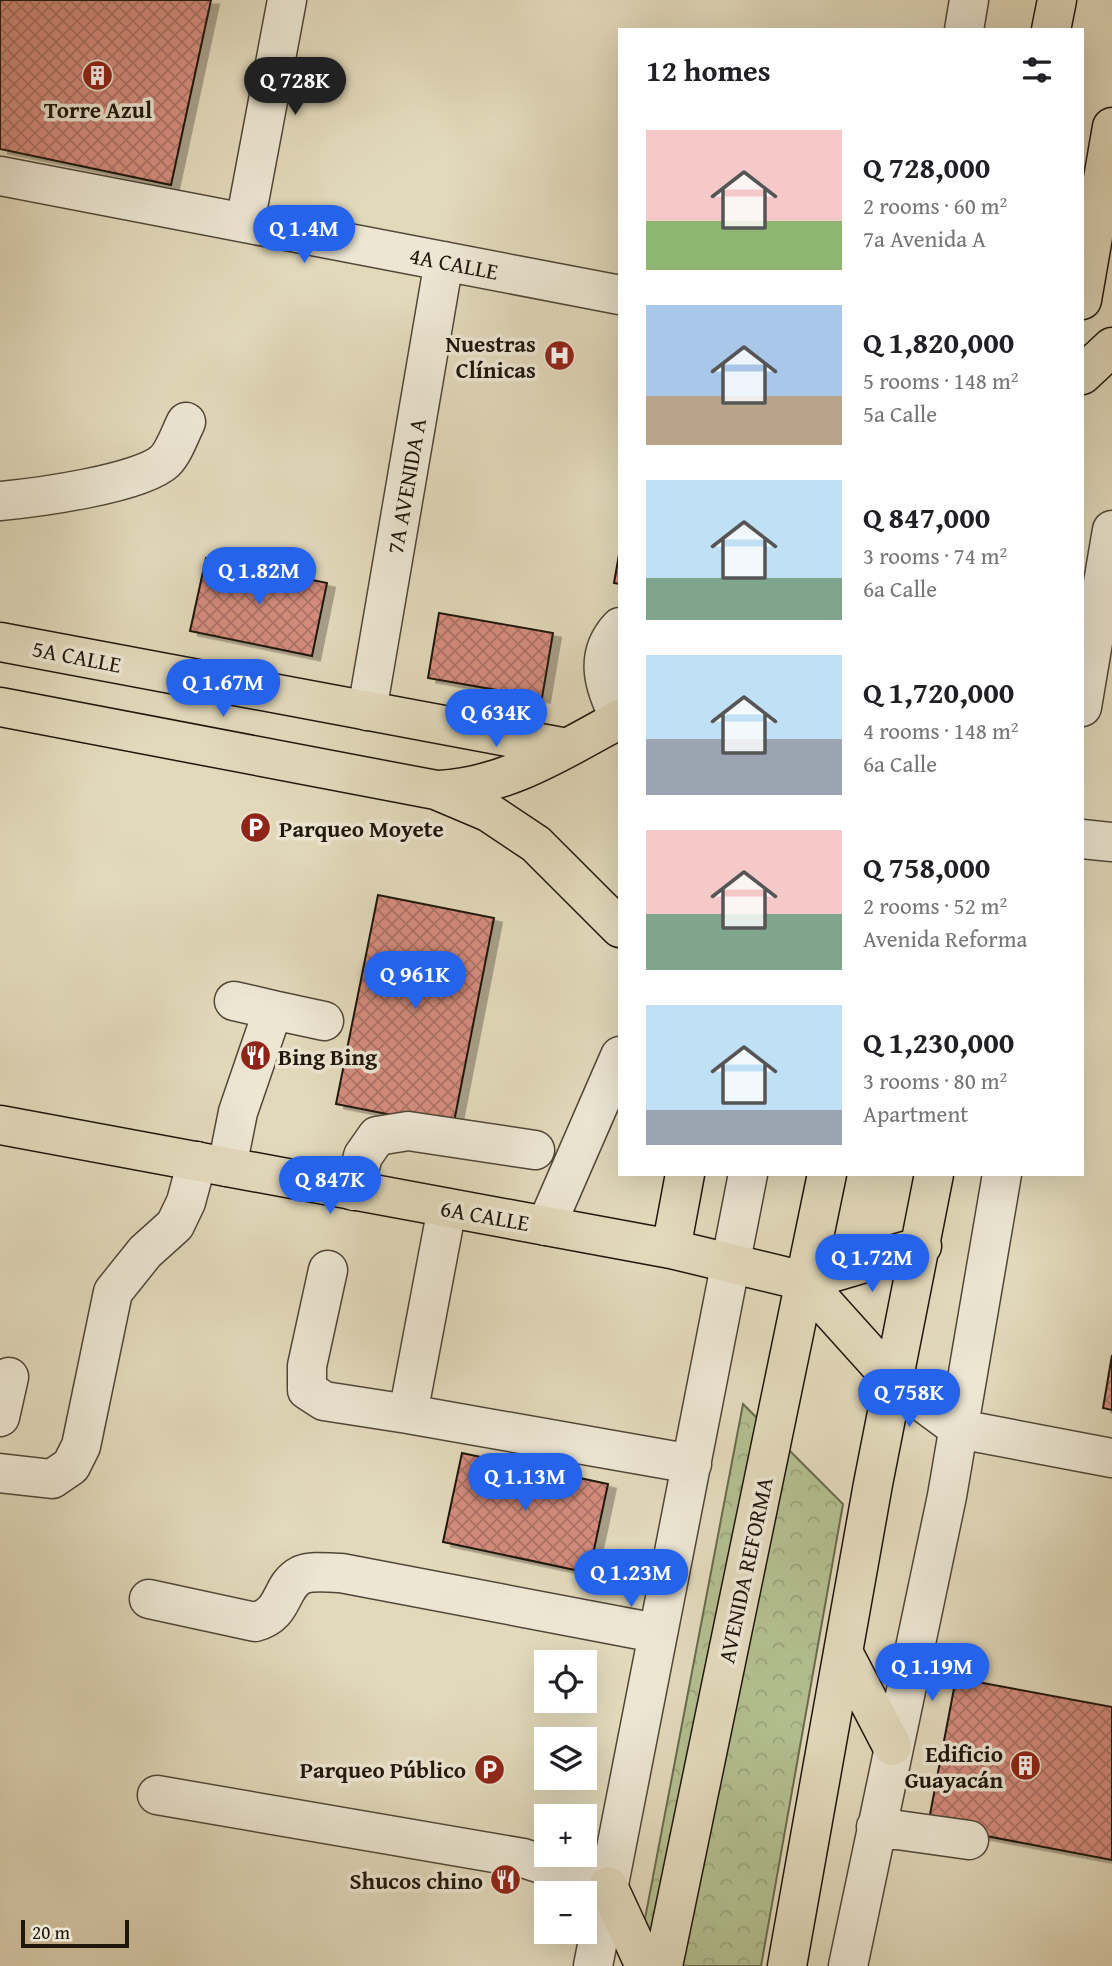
<!DOCTYPE html>
<html lang="en">
<head>
<meta charset="utf-8">
<style>
	body { margin:0; font-family:"Gentium Book Plus",serif; background:#f2f2f2; color:#202124; height:100vh; display:flex; flex-direction:column; font-size:26px; white-space:nowrap }
	* { box-sizing:border-box; margin:0 }
	p { font-size:23px; color:#757577 }
	.icon { flex:none; width:38px; height:38px; fill:none; stroke:currentColor; stroke-width:2; stroke-linecap:round; stroke-linejoin:round }
	.map { position:relative; flex:1; overflow:hidden }
	.side { position:absolute; left:618px; top:28px; width:466px; height:1148px; display:flex; flex-direction:column; background:#fff; border-radius:0px; box-shadow:0 7px 28px #0002 }
	.side>* { flex:none }
	.controls { position:absolute; left:534px; top:1650px; display:grid; gap:14px }
	.controls a { display:grid; place-items:center; width:63px; height:63px; border-radius:0px; background:#fff; box-shadow:0 7px 28px #0002; font-size:35px }
	.scale { position:absolute; left:21px; bottom:18px; width:108px; box-sizing:border-box; padding-left:7px; border:4px solid #1f160c; border-top:0; font-size:19px; line-height:24px; white-space:nowrap; color:#1f160c; -webkit-text-stroke:5px #ece6d3; paint-order:stroke }
	.price { position:absolute; translate:-50% -60px; padding:0 16px; border-radius:24px; background:#2563eb; color:#fff; font-size:23px; line-height:46px; filter:drop-shadow(0 2px 4px #0008) }
	.price::after { content:''; position:absolute; left:50%; top:42px; width:21px; height:16px; margin-left:-10px; background:inherit; clip-path:polygon(0 0,100% 0,50% 100%) }
	.price.active { background:#222; color:#fff }
	ul { padding:0; list-style:none }
	li { display:flex; align-items:center; gap:21px; height:175px; padding:0 28px }
	li span { display:grid; place-items:center; flex:none; width:196px; height:140px; border-radius:0px; color:#555 }
	li>.icon { margin-inline-start:auto }
	span .icon { width:84px; height:84px; fill:#fffc; stroke-width:1 }
	li b { font-size:30px }
	h2 { display:flex; justify-content:space-between; align-items:center; height:84px; padding:0 28px; font-size:30px }
	.map>svg:first-child { display:block }
	.park { fill:url(#park-crowns); stroke:#696a4e; stroke-width:2 }
	.building { fill:url(#building-cross-hatch); stroke:#1f160c; stroke-width:2; filter:url(#shadow) }
	.lines { fill:none; stroke-linecap:round; stroke-linejoin:round }
	.minor-casing { stroke:#504738; stroke-width:41 }
	.major-casing { stroke:#1f160c; stroke-width:41 }
	.minor { stroke:#ece6d3; stroke-width:38 }
	.major { stroke:#e2d9bb; stroke-width:38 }
	.labels { text-anchor:middle; dominant-baseline:central; stroke-width:7; stroke-linejoin:round; paint-order:stroke }
	.poi-label { font-size:23px; font-weight:bold; fill:#1f160c; stroke:#ece6d3; text-anchor:end }
	.street-label { font-size:23px; fill:#1f160c; stroke:#ece6d3 }
</style>
</head>
<body>
<div class="map">
<svg width="1112" height="1966" viewBox="0 0 1112 1966">
	<defs>
		<pattern id="park-crowns" width="20" height="18" patternUnits="userSpaceOnUse" patternTransform="scale(1.75)"><rect width="20" height="18" fill="#b3bf90"/><path d="M2 6a3 3 0 1 1 6 0M12 15a3 3 0 1 1 6 0" fill="none" stroke="#9aa37b"/></pattern>
		<pattern id="building-cross-hatch" width="8" height="8" patternUnits="userSpaceOnUse" patternTransform="scale(1.75)"><rect width="8" height="8" fill="#d58d7e"/><path d="M0 0l8 8M0 8l8-8" fill="none" stroke="#ac7266"/></pattern>
		<filter id="shadow"><feDropShadow dx="8" dy="4.5" stdDeviation="0" flood-color="#0004"/></filter>
	</defs>
	<rect width="100%" height="100%" fill="#e2d9bb"/>
	<filter id="stains"><feTurbulence type="fractalNoise" baseFrequency=".00286" numOctaves="4"/><feColorMatrix values="0 0 0 0 .2 0 0 0 0 .09 0 0 0 0 .02 0 0 0 .5 -.17"/></filter>
	<radialGradient id="worn" r=".72"><stop offset=".6" stop-color="#630" stop-opacity="0"/><stop offset="1" stop-color="#630" stop-opacity=".3"/></radialGradient>
	<path class="park" d="M743 1404 843 1504 761 1966H636Z"/>
	<path class="building" d="M0 0H211L171 185 0 149Z
		M620 549V584L614 583Z
		M206 558 327 583 312 656 190 631Z
		M439 613 553 633 542 698 428 678Z
		M378 895 494 918 453 1127 336 1104Z
		M1112 1355V1410L1103 1408Z
		M462 1453 608 1484 589 1573 443 1542Z
		M956 1678 1112 1707V1860L928 1825Z"/>
	<g class="lines">
		<defs>
			<path id="minor" d="M964 30 969 0
				M0 176 620 295
				M245 223 287 0
				M0 501C34 498 141 484 165 461 174 452 180 434 186 422
				M620 627C593 656 604 687 620 719
				M1082 707 1112 530
				M367 711 444 261
				M1082 839 1112 842
				M273 1010 324 1021
				M227 1167 238 1112 273 1010 234 1001
				M354 1191 363 1156 377 1136 408 1131 535 1150
				M447 1208 408 1414 692 1464
				M546 1226 620 1056
				M328 1270 307 1366V1390L324 1401 408 1414
				M894 1381 959 1429 1112 1458
				M0 1417 9 1377
				M0 1473 52 1479 71 1466 81 1446 113 1292 145 1252 175 1225 186 1202 197 1161
				M149 1599 255 1622C286 1614 279 1586 301 1575 313 1570 328 1573 341 1573L656 1633
				M157 1795 523 1858 608 1886
				M876 1827 969 1840
				M593 1966 748 1174
				M848 1966 947 1496 1002 1174"/>
			<path id="major" d="M1051 30 1057 0
				M1082 300 1112 127
				M1082 375 1112 347
				M0 642 567 748
				M0 707 436 790 488 812 536 844 620 928
				M438 790C505 787 562 751 620 719
				M0 1125 671 1249 804 1281 922 1246
				M671 1249 685 1174
				M804 1281 894 1381
				M843 1652 892 1746
				M608 1886 645 1966
				M663 1966 827 1174
				M787 1966 873 1484 934 1174"/>
		</defs>
		<use href="#minor" class="minor-casing"/>
		<use href="#major" class="major-casing"/>
		<use href="#minor" class="minor"/>
		<use href="#major" class="major"/>
	</g>
	<defs>
		<symbol id="building-disc" viewBox="-11 -11 22 22"><circle r="9.5" fill="#8f2418" stroke="#ece6d3"/><path d="M-4-6H4V6H1V3H-1V6H-4ZM-2.5-4.3h1.7v1.8h-1.7ZM.8-4.3h1.7v1.8H.8ZM-2.5-1h1.7V.8h-1.7ZM.8-1h1.7V.8H.8Z" fill="#fff"/></symbol>
		<symbol id="hospital-disc" viewBox="-11 -11 22 22"><circle r="9.5" fill="#8f2418" stroke="#ece6d3"/><path d="M-5-5h3v3.5h4V-5h3V5h-3V1.5h-4V5h-3Z" fill="#fff"/></symbol>
		<symbol id="parking-disc" viewBox="-11 -11 22 22"><circle r="9.5" fill="#8f2418" stroke="#ece6d3"/><path d="M-3.5-5.5H1a3.5 3.5 0 0 1 0 7H-1V5.5H-3.5ZM-1-3.4V-.6H.8a1.4 1.4 0 0 0 0-2.8Z" fill="#fff"/></symbol>
		<symbol id="restaurant-disc" viewBox="-11 -11 22 22"><circle r="9.5" fill="#8f2418" stroke="#ece6d3"/><path d="M-5-6h1v4h1v-4h1v4h1v-4h1v5L-1.5 .5V6h-2V.5L-5-1ZM5-6V6H3V1.5H1.5Q1.5-4 5-6Z" fill="#fff"/></symbol>
	</defs>
	<g fill-rule="evenodd">
		<use href="#building-disc" x="80" y="58" width="35" height="35"/>
		<use href="#hospital-disc" x="542" y="338" width="35" height="35"/>
		<use href="#parking-disc" x="238" y="810" width="35" height="35"/>
		<use href="#restaurant-disc" x="238" y="1038" width="35" height="35"/>
		<use href="#building-disc" x="1008" y="1748" width="35" height="35"/>
		<use href="#parking-disc" x="472" y="1752" width="35" height="35"/>
		<use href="#restaurant-disc" x="488" y="1862" width="35" height="35"/>
	</g>
	<g class="labels">
		<g class="poi-label">
			<text x="98" y="109" text-anchor="middle">Torre Azul</text>
			<text x="536" y="343">Nuestras<tspan x="536" dy="26">Clínicas</tspan></text>
			<text x="279" y="828" text-anchor="start">Parqueo Moyete</text>
			<text x="278" y="1056" text-anchor="start">Bing Bing</text>
			<text x="1003" y="1753">Edificio<tspan x="1003" dy="26">Guayacán</tspan></text>
			<text x="466" y="1769">Parqueo Público</text>
			<text x="483" y="1880">Shucos chino</text>
		</g>
		<g class="street-label">
			<text transform="translate(454 263) rotate(11)">4A CALLE</text>
			<text transform="translate(406 486) rotate(-80)">7A AVENIDA A</text>
			<text transform="translate(77 656) rotate(11)">5A CALLE</text>
			<text transform="translate(485 1215) rotate(10)">6A CALLE</text>
			<text transform="translate(745 1570) rotate(-78)">AVENIDA REFORMA</text>
		</g>
	</g>
	<rect width="100%" height="100%" filter="url(#stains)"/>
	<rect width="100%" height="100%" fill="url(#worn)"/>
</svg>
<div class="controls">
<a><svg class="icon" aria-label="locate" viewBox="0 0 24 24"><circle cx="12" cy="12" r="6"/><path d="M12 2v4M12 18v4M2 12h4M18 12h4"/></svg></a>
<a><svg class="icon" aria-label="layers" viewBox="0 0 24 24"><path d="M12 4l9 5-9 5-9-5zM3 14l9 5 9-5"/></svg></a>
<a>+</a>
<a>−</a>
</div>
<div class="scale">20 m</div>
<b class="price active" style="left:295px;top:117px">Q 728K</b>
<b class="price" style="left:304px;top:265px">Q 1.4M</b>
<b class="price" style="left:259px;top:607px">Q 1.82M</b>
<b class="price" style="left:223px;top:719px">Q 1.67M</b>
<b class="price" style="left:496px;top:749px">Q 634K</b>
<b class="price" style="left:415px;top:1011px">Q 961K</b>
<b class="price" style="left:330px;top:1216px">Q 847K</b>
<b class="price" style="left:872px;top:1294px">Q 1.72M</b>
<b class="price" style="left:909px;top:1429px">Q 758K</b>
<b class="price" style="left:525px;top:1513px">Q 1.13M</b>
<b class="price" style="left:631px;top:1609px">Q 1.23M</b>
<b class="price" style="left:932px;top:1703px">Q 1.19M</b>
<section class="side">
<h2>12 homes<svg class="icon" aria-label="filters" viewBox="0 0 24 24"><path d="M4 7h16M4 17h16"/><circle cx="9" cy="7" r="2"/><circle cx="15" cy="17" r="2"/></svg></h2>
<ul>
<li><span style="background:linear-gradient(#f6c9c9 65%,#8fb573 0)"><svg class="icon" aria-label="home" viewBox="0 0 24 24"><path d="M3 11l9-7 9 7M6 9v11h12V9"/></svg></span><div><b>Q 728,000</b><p>2 rooms · 60 m²</p><p>7a Avenida A</p></div></li>
<li><span style="background:linear-gradient(#a9c7e8 65%,#b9a48a 0)"><svg class="icon" aria-label="home" viewBox="0 0 24 24"><path d="M3 11l9-7 9 7M6 9v11h12V9"/></svg></span><div><b>Q 1,820,000</b><p>5 rooms · 148 m²</p><p>5a Calle</p></div></li>
<li><span style="background:linear-gradient(#bfe0f5 70%,#7fa58c 0)"><svg class="icon" aria-label="home" viewBox="0 0 24 24"><path d="M3 11l9-7 9 7M6 9v11h12V9"/></svg></span><div><b>Q 847,000</b><p>3 rooms · 74 m²</p><p>6a Calle</p></div></li>
<li><span style="background:linear-gradient(#bfe0f5 60%,#9aa5b1 0)"><svg class="icon" aria-label="home" viewBox="0 0 24 24"><path d="M3 11l9-7 9 7M6 9v11h12V9"/></svg></span><div><b>Q 1,720,000</b><p>4 rooms · 148 m²</p><p>6a Calle</p></div></li>
<li><span style="background:linear-gradient(#f6c9c9 60%,#7fa58c 0)"><svg class="icon" aria-label="home" viewBox="0 0 24 24"><path d="M3 11l9-7 9 7M6 9v11h12V9"/></svg></span><div><b>Q 758,000</b><p>2 rooms · 52 m²</p><p>Avenida Reforma</p></div></li>
<li><span style="background:linear-gradient(#bfe0f5 75%,#9aa5b1 0)"><svg class="icon" aria-label="home" viewBox="0 0 24 24"><path d="M3 11l9-7 9 7M6 9v11h12V9"/></svg></span><div><b>Q 1,230,000</b><p>3 rooms · 80 m²</p><p>Apartment</p></div></li>
</ul>
</section>
</div>
</body>
</html>
